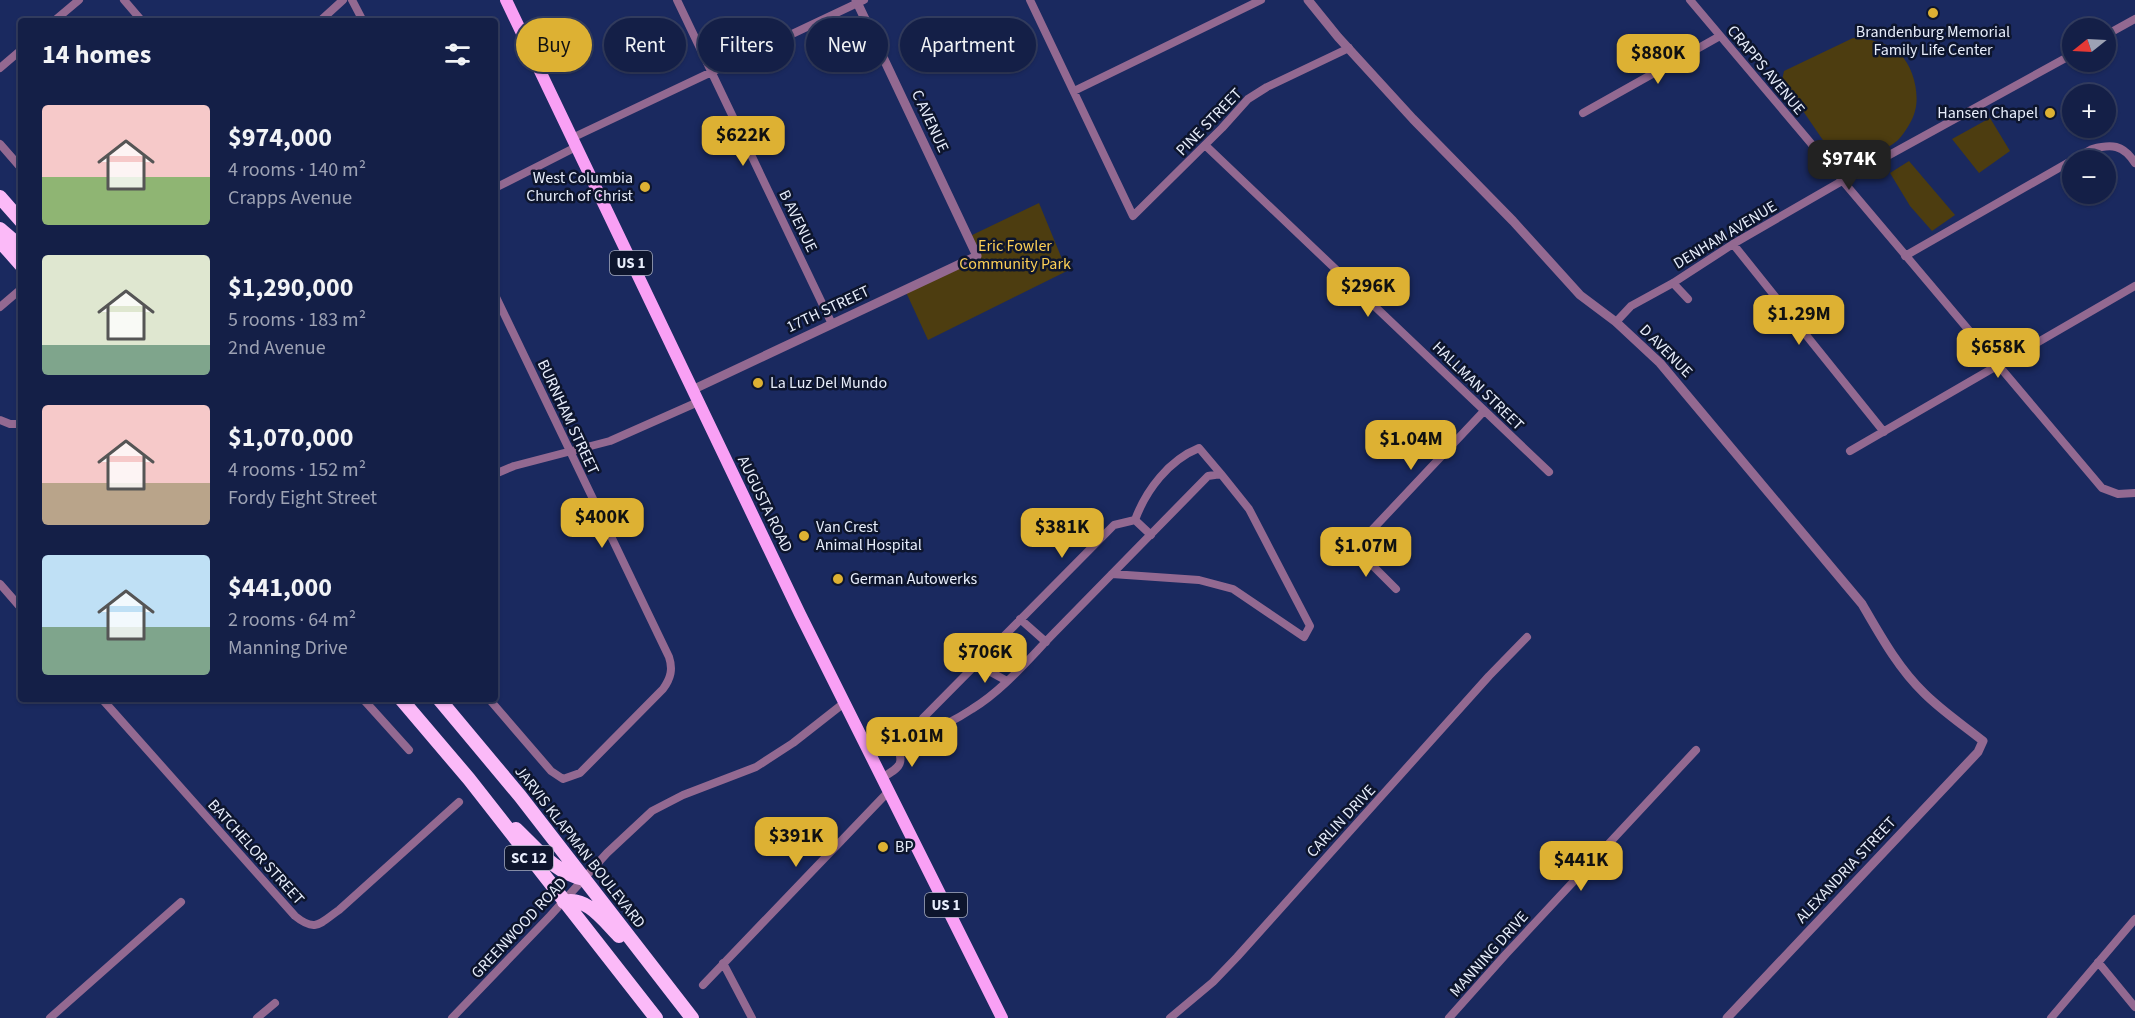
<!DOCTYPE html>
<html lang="en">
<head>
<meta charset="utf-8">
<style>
	body { margin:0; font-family:"Source Sans 3",sans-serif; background:#1d274e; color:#f1f3f6; height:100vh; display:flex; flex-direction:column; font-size:22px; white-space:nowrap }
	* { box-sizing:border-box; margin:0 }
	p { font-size:20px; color:#9da2b4 }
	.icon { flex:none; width:33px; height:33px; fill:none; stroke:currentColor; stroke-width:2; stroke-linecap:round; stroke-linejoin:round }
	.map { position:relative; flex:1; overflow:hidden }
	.side { position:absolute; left:18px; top:18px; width:480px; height:684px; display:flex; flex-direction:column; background:#141f47; border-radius:6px; box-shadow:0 2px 4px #0004,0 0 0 2px #333d60 }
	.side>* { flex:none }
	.hud { position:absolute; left:516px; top:18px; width:570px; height:54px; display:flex; gap:12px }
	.needle { width:39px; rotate:252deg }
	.tools { position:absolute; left:2062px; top:18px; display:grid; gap:12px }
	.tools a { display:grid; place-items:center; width:54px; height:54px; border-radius:50%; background:#141f47; box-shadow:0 2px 4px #0004,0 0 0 2px #333d60; font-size:30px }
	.price { position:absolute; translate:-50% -51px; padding:0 14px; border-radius:12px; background:#ddb133; color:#111; font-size:20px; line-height:39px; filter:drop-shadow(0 2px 3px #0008) }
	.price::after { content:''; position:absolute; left:50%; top:36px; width:18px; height:14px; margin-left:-9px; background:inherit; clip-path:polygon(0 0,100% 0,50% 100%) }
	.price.selected { background:#222; color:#fff }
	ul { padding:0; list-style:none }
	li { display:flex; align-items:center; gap:18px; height:150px; padding:0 24px }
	li span { display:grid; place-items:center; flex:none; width:168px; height:120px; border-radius:6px; color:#555 }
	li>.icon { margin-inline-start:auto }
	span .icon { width:72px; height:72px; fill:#fffc; stroke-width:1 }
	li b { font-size:26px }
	h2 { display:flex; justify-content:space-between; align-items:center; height:72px; padding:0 24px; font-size:26px }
	.tag { padding:0 21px; border-radius:27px; background:#141f47; box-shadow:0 2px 4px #0004,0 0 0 2px #333d60; font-size:21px; line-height:54px }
	.tag.selected { background:#ddb133; color:#111 }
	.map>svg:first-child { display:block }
	.green { fill:#4d3d10 }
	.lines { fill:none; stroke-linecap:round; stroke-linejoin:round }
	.minor { stroke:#936991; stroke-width:8 }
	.tertiary { stroke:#936991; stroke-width:9 }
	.primary { stroke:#f9a0f5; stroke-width:12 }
	.trunk { stroke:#fbbaf8; stroke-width:14 }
	.poi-dot { fill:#ddb133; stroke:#0d152d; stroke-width:2 }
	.labels { text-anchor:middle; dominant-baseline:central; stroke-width:5; stroke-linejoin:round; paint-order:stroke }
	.shield { fill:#0d152d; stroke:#a6acbd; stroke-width:1.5 }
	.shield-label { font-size:15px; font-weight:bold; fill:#e7edfb }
	.poi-label { font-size:16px; fill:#e7edfb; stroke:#0d152d; text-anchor:start }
	.street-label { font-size:16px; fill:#e7edfb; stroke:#0d152d }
	.park-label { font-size:16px; fill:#fccf56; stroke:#0d152d }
</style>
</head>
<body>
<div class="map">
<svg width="2135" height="1018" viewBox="0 0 2135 1018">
	<rect width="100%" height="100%" fill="#1a295f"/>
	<path class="green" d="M1853 38C1869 39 1888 42 1900 54 1913 66 1920 94 1915 111 1913 120 1905 132 1899 139 1891 148 1859 162 1847 170L1833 155 1782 80 1784 71Z
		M1990 118 2010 151 1979 173 1952 139Z
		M1909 161 1955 215 1932 231 1910 206 1890 173Z
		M1039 203 1067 271 928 340 905 290 977 256 968 237Z"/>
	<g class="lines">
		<path class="minor" d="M124 0 142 21
			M352 0 363 21
			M677 0 832 324
			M1030 0 1133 216 1222 128 1248 99 1267 87 1349 48
			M1690 0 2102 488 2118 494 2135 493
			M54 21 79 0
			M320 21 343 0
			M2106 35 2135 19
			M0 68 21 50
			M1074 91 1261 0
			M1583 113 1720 36
			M572 138 864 0
			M0 144 21 168
			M1205 145 1549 472
			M495 188 576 147
			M1733 244 1884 432
			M1905 256 2092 149C2111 144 2123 144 2135 163
			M1673 283 1688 299
			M0 307 21 289
			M1616 322 1631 306 1673 283 1733 244 1842 181 2073 54
			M0 420 10 424H21
			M1850 451 2135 286
			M495 474 514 466 610 441 698 402
			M1135 520 1151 535
			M0 584 21 608
			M1396 589 1355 548 1484 411
			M1020 619 1046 642
			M976 664 1007 681
			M102 699 295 916C316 933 320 923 339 910L459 802
			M363 699 409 750
			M489 699 551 771 563 779 580 773 663 689C671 678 673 669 669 657L495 295
			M918 736 923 718 1114 525 1135 520C1146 490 1169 460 1199 448L1221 474
			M867 749C884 740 901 742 919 736 937 729 957 719 972 709 1005 689 1031 656 1058 629 1108 578 1158 527 1208 476L1221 474 1249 509 1310 626 1304 637 1233 589 1199 580 1112 574
			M881 778C902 767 905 763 895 741
			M2098 962 2135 1007
			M723 963 752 1018
			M703 985 888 792
			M50 1018 181 902
			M257 1018 275 1003
			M452 1018 550 916 607 853 652 811 683 795 756 767 793 743 844 703
			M1170 1018 1213 982 1237 957 1489 676 1527 637
			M1449 1018 1506 954 1696 750
			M2051 1018 2135 919"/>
		<path class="tertiary" d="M1308 0 1338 37 1413 119 1513 221 1580 295 1616 322 1660 363 1862 604C1880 635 1898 668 1924 693 1942 711 1963 725 1983 741L1978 752 1727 1018
			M692 390 977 256 856 0"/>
		<path class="primary" d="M506 0 800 614 1002 1018"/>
		<path class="trunk" d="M0 197 21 221
			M0 229 21 247
			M0 241 21 265
			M401 699 469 779 656 1018
			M439 699 520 796 692 1018
			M516 829C537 849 555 873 584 879
			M564 902C587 896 604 921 619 936"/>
	</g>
	<g class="poi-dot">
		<circle cx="1933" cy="13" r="6"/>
		<circle cx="2050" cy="113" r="6"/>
		<circle cx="645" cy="187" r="6"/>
		<circle cx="758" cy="383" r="6"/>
		<circle cx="804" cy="536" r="6"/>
		<circle cx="838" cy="579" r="6"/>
		<circle cx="883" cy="847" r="6"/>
	</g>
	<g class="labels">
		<g class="shield">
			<rect x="610" y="251" width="42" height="24" rx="4.5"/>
			<rect x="505" y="846" width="48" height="24" rx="4.5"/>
			<rect x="925" y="893" width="42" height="24" rx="4.5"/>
		</g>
		<g class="shield-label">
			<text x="631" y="263">US 1</text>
			<text x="529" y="858">SC 12</text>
			<text x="946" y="905">US 1</text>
		</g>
		<g class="poi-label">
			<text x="1933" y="32" text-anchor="middle">Brandenburg Memorial<tspan x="1933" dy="18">Family Life Center</tspan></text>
			<text x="2038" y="113" text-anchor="end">Hansen Chapel</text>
			<text x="633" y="178" text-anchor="end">West Columbia<tspan x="633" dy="18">Church of Christ</tspan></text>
			<text x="770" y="383">La Luz Del Mundo</text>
			<text x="816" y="527">Van Crest<tspan x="816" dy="18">Animal Hospital</tspan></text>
			<text x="850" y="579">German Autowerks</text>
			<text x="895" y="847">BP</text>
		</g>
		<g class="street-label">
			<text transform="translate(1766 70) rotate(50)">CRAPPS AVENUE</text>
			<text transform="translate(930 121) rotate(65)">C AVENUE</text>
			<text transform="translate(1209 122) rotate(-46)">PINE STREET</text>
			<text transform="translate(798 221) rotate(64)">B AVENUE</text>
			<text transform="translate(1725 235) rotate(-31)">DENHAM AVENUE</text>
			<text transform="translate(828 309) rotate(-25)">17TH STREET</text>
			<text transform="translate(1666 351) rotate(45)">D AVENUE</text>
			<text transform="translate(1478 386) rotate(44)">HALLMAN STREET</text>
			<text transform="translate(568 417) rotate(65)">BURNHAM STREET</text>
			<text transform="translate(765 504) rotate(64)">AUGUSTA ROAD</text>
			<text transform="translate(1341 821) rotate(-47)">CARLIN DRIVE</text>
			<text transform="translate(580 847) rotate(52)">JARVIS KLAPMAN BOULEVARD</text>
			<text transform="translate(256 852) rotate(48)">BATCHELOR STREET</text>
			<text transform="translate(1846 870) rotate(-47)">ALEXANDRIA STREET</text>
			<text transform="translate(519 928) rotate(-47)">GREENWOOD ROAD</text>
			<text transform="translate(1489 954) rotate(-48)">MANNING DRIVE</text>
		</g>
		<g class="park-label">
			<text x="1015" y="246">Eric Fowler<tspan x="1015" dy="18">Community Park</tspan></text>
		</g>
	</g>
</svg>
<div class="tools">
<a><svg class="needle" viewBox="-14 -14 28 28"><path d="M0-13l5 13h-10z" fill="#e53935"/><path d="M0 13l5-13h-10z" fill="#9da2b4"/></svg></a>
<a>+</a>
<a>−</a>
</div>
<b class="price" style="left:1658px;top:85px">$880K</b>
<b class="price" style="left:743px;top:167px">$622K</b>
<b class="price selected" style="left:1849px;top:191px">$974K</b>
<b class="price" style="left:1368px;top:318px">$296K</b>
<b class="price" style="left:1799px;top:346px">$1.29M</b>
<b class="price" style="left:1998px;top:379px">$658K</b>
<b class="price" style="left:1411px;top:471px">$1.04M</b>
<b class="price" style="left:602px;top:549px">$400K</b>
<b class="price" style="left:1062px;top:559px">$381K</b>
<b class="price" style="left:1366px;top:578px">$1.07M</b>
<b class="price" style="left:985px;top:684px">$706K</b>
<b class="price" style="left:912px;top:768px">$1.01M</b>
<b class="price" style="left:796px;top:868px">$391K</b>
<b class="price" style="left:1581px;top:892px">$441K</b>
<div class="hud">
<a class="tag selected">Buy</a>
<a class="tag">Rent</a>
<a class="tag">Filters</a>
<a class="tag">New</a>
<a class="tag">Apartment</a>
</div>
<section class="side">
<h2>14 homes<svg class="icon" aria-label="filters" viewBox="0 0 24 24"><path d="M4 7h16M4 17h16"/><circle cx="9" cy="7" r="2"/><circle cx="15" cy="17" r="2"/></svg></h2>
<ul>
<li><span style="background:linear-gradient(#f6c9c9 60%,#8fb573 0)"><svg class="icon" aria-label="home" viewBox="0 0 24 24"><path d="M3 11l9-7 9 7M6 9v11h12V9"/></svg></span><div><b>$974,000</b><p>4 rooms · 140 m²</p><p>Crapps Avenue</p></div></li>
<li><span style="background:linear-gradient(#dfe7d0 75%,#7fa58c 0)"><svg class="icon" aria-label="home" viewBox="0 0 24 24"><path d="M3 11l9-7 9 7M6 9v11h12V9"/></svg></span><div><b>$1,290,000</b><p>5 rooms · 183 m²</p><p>2nd Avenue</p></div></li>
<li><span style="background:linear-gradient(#f6c9c9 65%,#b9a48a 0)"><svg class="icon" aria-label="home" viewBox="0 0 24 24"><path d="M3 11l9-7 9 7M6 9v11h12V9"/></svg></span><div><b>$1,070,000</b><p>4 rooms · 152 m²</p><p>Fordy Eight Street</p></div></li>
<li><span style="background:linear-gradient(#bfe0f5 60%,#7fa58c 0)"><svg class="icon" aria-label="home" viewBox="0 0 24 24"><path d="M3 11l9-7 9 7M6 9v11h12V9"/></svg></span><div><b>$441,000</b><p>2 rooms · 64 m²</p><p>Manning Drive</p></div></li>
</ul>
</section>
</div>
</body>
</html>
